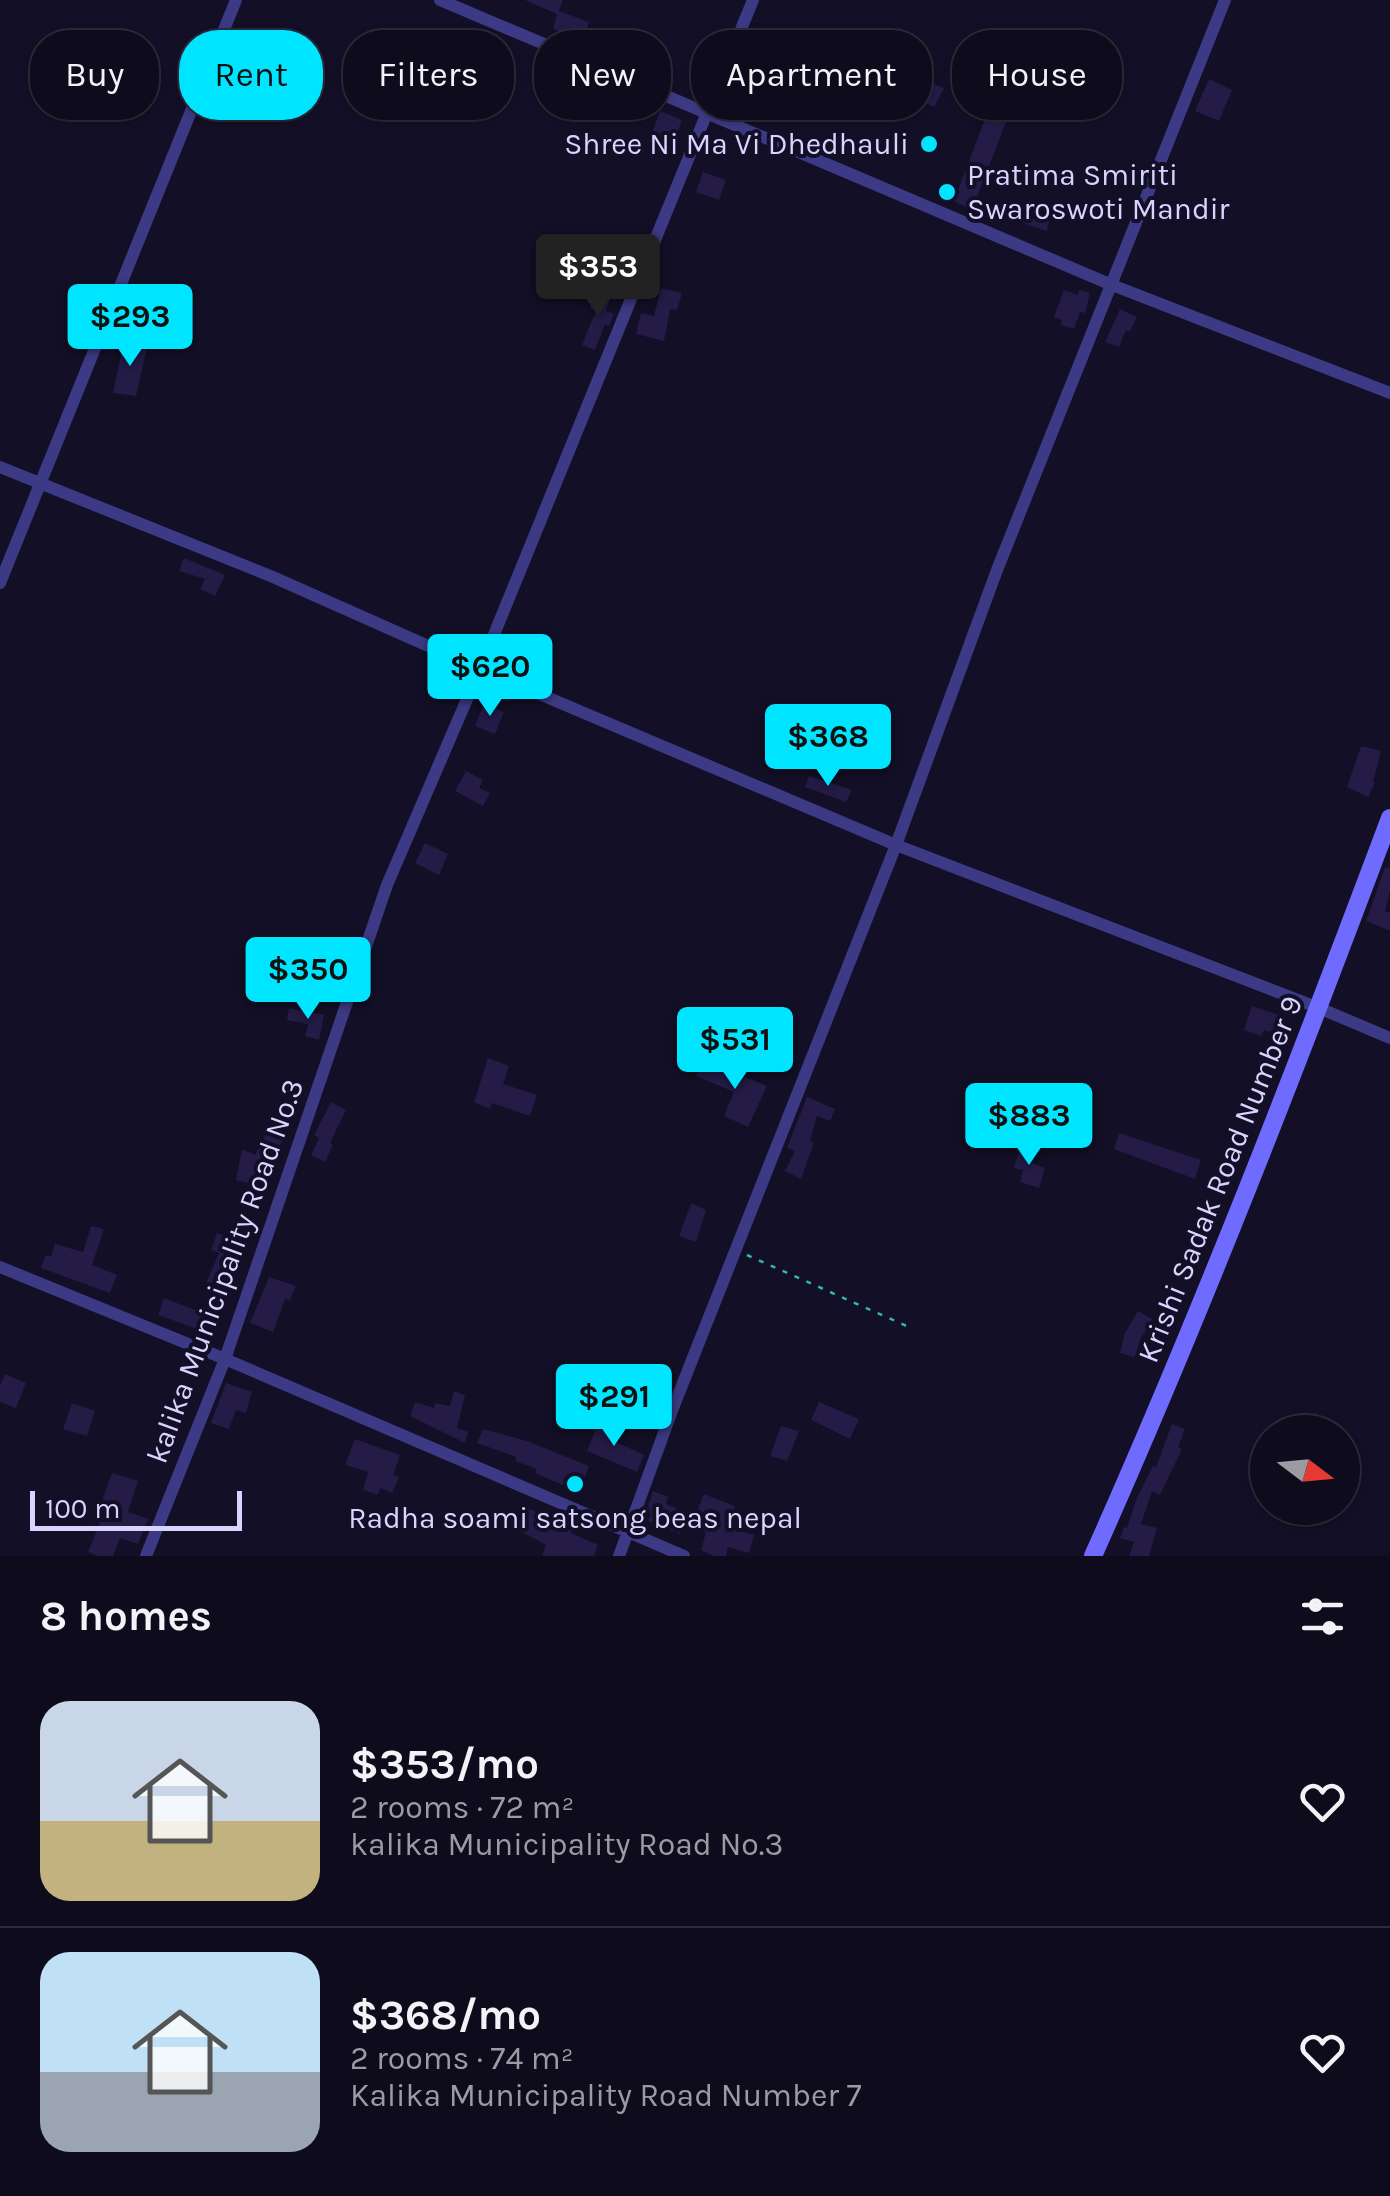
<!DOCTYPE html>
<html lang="en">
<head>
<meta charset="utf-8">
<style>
	body { margin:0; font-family:Karla,sans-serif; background:#1c1929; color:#f1f3f6; height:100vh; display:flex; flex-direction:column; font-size:38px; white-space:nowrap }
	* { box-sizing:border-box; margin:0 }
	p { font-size:32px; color:#9b9ba3 }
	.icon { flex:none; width:55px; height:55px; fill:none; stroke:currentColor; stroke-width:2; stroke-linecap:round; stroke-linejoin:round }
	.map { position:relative; height:1556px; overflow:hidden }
	.drawer { display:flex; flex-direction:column; background:#0e0b1c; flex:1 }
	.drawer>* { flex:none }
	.guide { position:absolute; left:30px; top:30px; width:1330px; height:90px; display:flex; gap:20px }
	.needle { width:65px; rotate:106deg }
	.tools { position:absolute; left:1250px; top:1415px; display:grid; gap:20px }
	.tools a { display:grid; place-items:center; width:110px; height:110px; border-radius:50%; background:#0e0b1c; box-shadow:0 2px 8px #0004,0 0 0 2px #2e2b3b; font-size:50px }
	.scale { position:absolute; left:30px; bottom:25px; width:212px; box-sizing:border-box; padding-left:10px; border:5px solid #d9d4ff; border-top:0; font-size:28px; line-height:35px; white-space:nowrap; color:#d9d4ff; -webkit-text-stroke:8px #130f26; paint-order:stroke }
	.price { position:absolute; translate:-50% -85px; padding:0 22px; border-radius:10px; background:#00e5ff; color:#111; font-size:32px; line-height:65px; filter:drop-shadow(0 2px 5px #0008) }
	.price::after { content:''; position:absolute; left:50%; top:60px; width:30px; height:22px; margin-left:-15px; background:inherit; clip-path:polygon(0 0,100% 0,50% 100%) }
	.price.active { background:#222; color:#fff }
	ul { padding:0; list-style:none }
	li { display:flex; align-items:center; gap:30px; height:250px; padding:0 40px }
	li+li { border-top:2px solid #2e2b3b }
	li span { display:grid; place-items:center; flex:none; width:280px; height:200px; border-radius:30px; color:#555 }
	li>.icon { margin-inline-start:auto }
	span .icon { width:120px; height:120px; fill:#fffc; stroke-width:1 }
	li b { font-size:42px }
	h2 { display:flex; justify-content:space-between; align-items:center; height:120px; padding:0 40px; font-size:42px }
	.tag { padding:0 35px; border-radius:40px; background:#0e0b1c; box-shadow:0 2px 8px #0004,0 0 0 2px #2e2b3b; font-size:35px; line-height:90px }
	.tag.active { background:#00e5ff; color:#111 }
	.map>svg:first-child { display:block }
	.building { fill:#241b47 }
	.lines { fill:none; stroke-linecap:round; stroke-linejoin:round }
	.path { stroke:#2fb8b0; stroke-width:2.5; stroke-dasharray:5 8; stroke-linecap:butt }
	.street { stroke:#3d3a85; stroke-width:12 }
	.secondary { stroke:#6f6bff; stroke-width:18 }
	.poi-dot { fill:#00e5ff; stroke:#130f26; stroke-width:4 }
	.labels { text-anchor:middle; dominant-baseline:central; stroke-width:8; stroke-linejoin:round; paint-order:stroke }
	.poi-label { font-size:30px; fill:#d9d4ff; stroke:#130f26; text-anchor:end }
	.street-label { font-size:30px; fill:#d9d4ff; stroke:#130f26 }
</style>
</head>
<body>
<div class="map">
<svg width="1390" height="1556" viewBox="0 0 1390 1556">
	<rect width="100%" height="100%" fill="#130f26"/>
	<path class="building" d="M525 0H563L559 11 589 22 587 28 594 30 590 44 553 29 557 14Z
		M447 30 504 53 501 64 455 48 454 53 441 47Z
		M887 64 944 88 934 107 902 91 906 82 884 77Z
		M219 68 246 79 232 112 218 108 225 88 213 83Z
		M1209 79 1232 90 1219 121 1195 111Z
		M731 81 753 89 745 113 721 105Z
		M660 111 682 120 670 152 648 144Z
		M987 114 1006 122 972 210 940 195 945 185 958 190Z
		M703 172 726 180 719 200 696 192Z
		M1016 207 1050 215 1047 231 1013 220Z
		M661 288 682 293 677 310 670 309 664 341 636 334 641 313 654 316Z
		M598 289 612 295 606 311 614 314 609 326 605 324 595 350 582 345 596 310 590 308Z
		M1064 290 1078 295 1079 290 1090 293 1085 313 1080 312 1074 329 1061 325 1062 320 1054 317Z
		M1120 309 1137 317 1130 332 1126 330 1119 347 1105 342Z
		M124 340 147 347 136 396 113 393Z
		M184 558 225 575 215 596 200 589 205 579 179 571Z
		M484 704 504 712 495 734 475 726Z
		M1361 746 1381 751 1373 782 1375 783 1368 797 1347 787Z
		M466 771 483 780 479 788 490 793 483 806 455 791Z
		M809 776 852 790 846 802 805 787Z
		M425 843 448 854 439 875 415 863Z
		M1385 867 1390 868V891L1385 911 1390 913V931L1366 921Z
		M1252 1006 1279 1015 1274 1033 1264 1030 1261 1036 1244 1030Z
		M289 1008 324 1015 319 1040 305 1036 308 1024 287 1020Z
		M488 1058 509 1066 503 1084 537 1095 530 1116 492 1103 490 1109 474 1102Z
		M703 1060 767 1086 748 1127 724 1116 734 1092 696 1076Z
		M807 1097 835 1109 830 1121 817 1116 810 1141 814 1143 801 1179 785 1171 795 1151 787 1148Z
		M331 1102 346 1110 330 1143 333 1145 325 1162 311 1155 319 1138 314 1135Z
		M267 1133 283 1140 278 1150 275 1148 269 1165 258 1162 253 1184 236 1180 242 1149 255 1155Z
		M1119 1133 1201 1160 1195 1179 1114 1149Z
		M1020 1148 1036 1152 1032 1163 1045 1168 1039 1188 1020 1182 1023 1170 1014 1168Z
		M691 1203 706 1210 696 1242 679 1236Z
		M91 1226 104 1229 92 1265 117 1275 110 1293 41 1268 46 1255 51 1257 55 1244 83 1252Z
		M217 1233 235 1240 225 1268 234 1272 222 1301 227 1302 214 1335 158 1315 164 1298 203 1313 213 1286 206 1283 219 1253 211 1250Z
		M269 1277 296 1286 290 1300 285 1299 273 1332 250 1323Z
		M1138 1311 1152 1319 1140 1340 1135 1357 1120 1353 1125 1333Z
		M5 1374 26 1383 16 1408 0 1402V1386Z
		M226 1383 252 1392 246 1413 236 1410 229 1429 211 1423Z
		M454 1391 465 1395 457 1428 468 1432 465 1443 410 1416 415 1402 434 1408 435 1403 450 1406Z
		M819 1402 859 1419 850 1439 811 1420Z
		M72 1403 95 1411 87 1436 63 1429Z
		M599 1422 616 1430 612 1440 644 1455 637 1472 587 1451Z
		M1172 1424 1185 1429 1178 1447 1182 1449 1160 1495 1152 1491 1141 1524 1157 1528 1149 1556H1129L1134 1542 1120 1538 1124 1527 1127 1528 1137 1498 1153 1466 1156 1467Z
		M781 1426 799 1431 787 1461 770 1456Z
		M483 1429 527 1441 589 1466 579 1492 535 1473 537 1469 515 1461 516 1457 477 1443Z
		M355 1439 400 1455 393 1475 399 1477 392 1493 380 1488 378 1495 363 1490 368 1472 345 1465Z
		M112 1473 138 1481 128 1512 148 1519 138 1544 120 1538 113 1556H97L88 1552 100 1523 95 1521Z
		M653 1491 668 1497 666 1504 695 1516 704 1494 735 1506 734 1510 745 1514 740 1531 754 1535 749 1553 728 1547 726 1556H714L701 1550 706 1532 684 1525 680 1534 648 1521 651 1514 646 1512Z
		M529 1509 540 1513 542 1510 575 1523 571 1533 598 1545 594 1556H542L546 1545 520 1531Z"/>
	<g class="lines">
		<path class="path" d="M747 1255 911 1328"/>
		<path class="street" d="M440 0 1112 285 1390 393
			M0 467 273 577 480 669 896 845 1319 1008 1390 1038
			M0 583 236 0
			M0 1267 225 1359 684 1556
			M146 1556 225 1359 387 885 480 669 753 0
			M619 1556 673 1408 896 845 997 570 1225 0"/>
		<path class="secondary" d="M1093 1556C1201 1314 1297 1066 1390 818"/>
	</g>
	<g class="poi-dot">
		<circle cx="929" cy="144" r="10"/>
		<circle cx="947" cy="192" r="10"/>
		<circle cx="575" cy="1484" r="10"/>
	</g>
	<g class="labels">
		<g class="poi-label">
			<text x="909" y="144">Shree Ni Ma Vi Dhedhauli</text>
			<text x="967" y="175" text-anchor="start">Pratima Smiriti<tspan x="967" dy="34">Swaroswoti Mandir</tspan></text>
			<text x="575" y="1518" text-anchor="middle">Radha soami satsong beas nepal</text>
		</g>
		<g class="street-label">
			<text transform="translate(1220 1179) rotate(-68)">Krishi Sadak Road Number 9</text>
			<text transform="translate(225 1271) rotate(-70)">kalika Municipality Road No.3</text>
		</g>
	</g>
</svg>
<div class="tools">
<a><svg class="needle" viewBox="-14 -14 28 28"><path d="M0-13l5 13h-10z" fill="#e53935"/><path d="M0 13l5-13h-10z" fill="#9b9ba3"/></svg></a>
</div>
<div class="scale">100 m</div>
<b class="price active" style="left:598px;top:319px">$353</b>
<b class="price" style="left:130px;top:369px">$293</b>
<b class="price" style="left:490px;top:719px">$620</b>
<b class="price" style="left:828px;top:789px">$368</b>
<b class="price" style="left:308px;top:1022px">$350</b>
<b class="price" style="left:735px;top:1092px">$531</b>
<b class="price" style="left:1029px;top:1168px">$883</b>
<b class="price" style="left:614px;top:1449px">$291</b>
<div class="guide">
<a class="tag">Buy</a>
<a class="tag active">Rent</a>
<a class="tag">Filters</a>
<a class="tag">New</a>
<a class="tag">Apartment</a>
<a class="tag">House</a>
</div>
</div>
<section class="drawer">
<h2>8 homes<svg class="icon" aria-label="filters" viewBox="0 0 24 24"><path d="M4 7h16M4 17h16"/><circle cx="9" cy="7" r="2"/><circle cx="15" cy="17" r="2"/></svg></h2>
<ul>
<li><span style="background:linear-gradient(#c9d6e8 60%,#c2b280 0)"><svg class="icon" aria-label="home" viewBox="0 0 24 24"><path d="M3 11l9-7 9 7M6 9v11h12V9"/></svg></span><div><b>$353/mo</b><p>2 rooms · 72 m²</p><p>kalika Municipality Road No.3</p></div><svg class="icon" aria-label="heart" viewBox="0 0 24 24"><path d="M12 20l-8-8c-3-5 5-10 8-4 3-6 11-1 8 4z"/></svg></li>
<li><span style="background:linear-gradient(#bfe0f5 60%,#9aa5b1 0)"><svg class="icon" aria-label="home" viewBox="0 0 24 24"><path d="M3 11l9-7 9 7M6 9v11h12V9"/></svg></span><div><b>$368/mo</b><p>2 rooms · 74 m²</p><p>Kalika Municipality Road Number 7</p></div><svg class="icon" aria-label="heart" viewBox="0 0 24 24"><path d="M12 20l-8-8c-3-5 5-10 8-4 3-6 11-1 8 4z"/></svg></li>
</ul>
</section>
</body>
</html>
